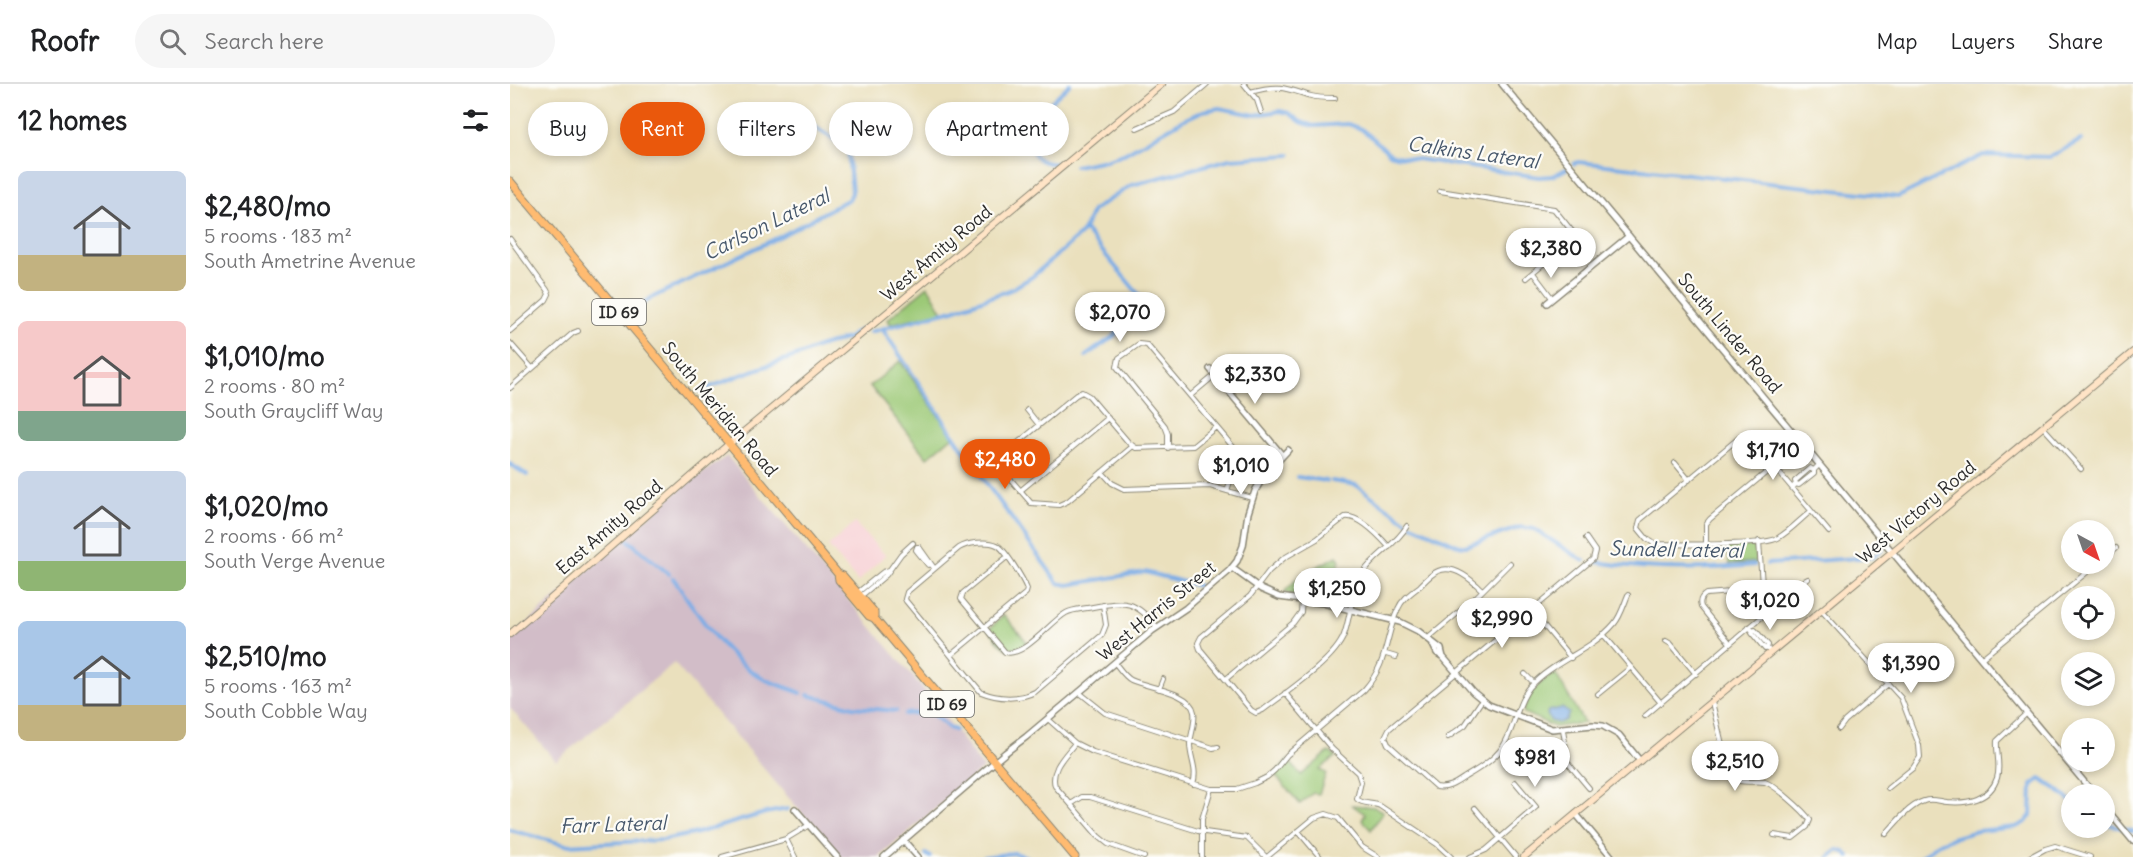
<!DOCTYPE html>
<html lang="en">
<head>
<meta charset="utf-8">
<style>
	body { margin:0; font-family:Delius,sans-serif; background:#f6f6f6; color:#202124; height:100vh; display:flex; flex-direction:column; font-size:22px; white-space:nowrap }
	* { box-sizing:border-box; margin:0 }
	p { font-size:20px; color:#757577 }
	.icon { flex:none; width:33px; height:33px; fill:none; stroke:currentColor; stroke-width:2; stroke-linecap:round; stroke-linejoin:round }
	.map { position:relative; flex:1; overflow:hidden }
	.drawer { display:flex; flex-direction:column; background:#fff; width:510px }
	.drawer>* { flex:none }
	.hud { position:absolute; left:18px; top:18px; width:570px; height:54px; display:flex; gap:12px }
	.needle { width:39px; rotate:140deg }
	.controls { position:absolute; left:1551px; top:436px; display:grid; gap:12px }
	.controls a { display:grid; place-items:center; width:54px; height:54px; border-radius:50%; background:#fff; box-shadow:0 3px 9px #0003; font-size:30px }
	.price { position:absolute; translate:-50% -51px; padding:0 14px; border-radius:21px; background:#fff; color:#222; font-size:20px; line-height:39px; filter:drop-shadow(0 2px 3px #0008) }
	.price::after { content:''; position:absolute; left:50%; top:36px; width:18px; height:14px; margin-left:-9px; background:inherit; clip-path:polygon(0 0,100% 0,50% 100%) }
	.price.current { background:#ea580c; color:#fff }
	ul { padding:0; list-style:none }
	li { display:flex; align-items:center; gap:18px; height:150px; padding:0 18px }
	li span { display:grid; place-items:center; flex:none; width:168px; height:120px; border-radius:9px; color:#555 }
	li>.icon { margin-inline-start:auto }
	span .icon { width:72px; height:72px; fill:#fffc; stroke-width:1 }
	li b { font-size:26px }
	h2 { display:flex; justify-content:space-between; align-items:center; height:72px; padding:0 18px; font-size:26px }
	.chip { padding:0 21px; border-radius:27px; background:#fff; box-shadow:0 3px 9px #0003; font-size:21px; line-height:54px }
	.chip.current { background:#ea580c; color:#fff }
	header { display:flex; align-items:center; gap:36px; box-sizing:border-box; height:84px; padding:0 30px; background:#fff; border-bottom:2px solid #e0e0e0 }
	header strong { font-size:28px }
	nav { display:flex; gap:33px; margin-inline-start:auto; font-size:21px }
	.search { width:420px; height:54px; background:#f6f6f6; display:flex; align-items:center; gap:15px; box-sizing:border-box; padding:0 21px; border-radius:33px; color:#757577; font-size:22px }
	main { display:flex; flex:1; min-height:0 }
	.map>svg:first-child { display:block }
	.built { fill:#f7cfd4 }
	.industrial { fill:#d2bdc8 }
	.green { fill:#9cc977; stroke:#647a51; stroke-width:1.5 }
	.water { fill:#7aace6; stroke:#526c88; stroke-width:1.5 }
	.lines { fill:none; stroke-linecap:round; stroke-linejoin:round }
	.canal { stroke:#7aace6; stroke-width:4 }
	.minor-casing { stroke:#8a8674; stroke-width:6 }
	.tertiary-casing { stroke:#8a8674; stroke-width:8 }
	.secondary-casing { stroke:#8a8674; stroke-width:8 }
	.primary-casing { stroke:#8a8674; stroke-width:9 }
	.minor { stroke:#fff; stroke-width:4 }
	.tertiary { stroke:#fff; stroke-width:5 }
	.secondary { stroke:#ffe4c6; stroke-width:6 }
	.primary { stroke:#ffbb71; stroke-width:7 }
	.labels { text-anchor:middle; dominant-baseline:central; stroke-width:4.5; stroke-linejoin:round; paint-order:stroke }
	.shield { fill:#fdfcf7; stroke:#6a6a68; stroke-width:1.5 }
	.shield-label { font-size:16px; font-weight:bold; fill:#2b2b2b }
	.street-label { font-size:18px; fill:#2b2b2b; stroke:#fdfcf7 }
	.water-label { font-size:20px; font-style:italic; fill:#47586c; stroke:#fdfcf7 }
</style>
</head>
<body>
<header>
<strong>Roofr</strong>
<div class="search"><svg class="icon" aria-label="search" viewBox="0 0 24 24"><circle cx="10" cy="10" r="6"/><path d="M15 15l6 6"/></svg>Search here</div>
<nav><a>Map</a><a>Layers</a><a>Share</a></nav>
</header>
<main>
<section class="drawer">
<h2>12 homes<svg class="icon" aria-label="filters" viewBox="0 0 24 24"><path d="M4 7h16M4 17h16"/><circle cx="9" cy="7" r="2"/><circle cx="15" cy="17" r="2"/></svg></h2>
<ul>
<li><span style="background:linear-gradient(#c9d6e8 70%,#c2b280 0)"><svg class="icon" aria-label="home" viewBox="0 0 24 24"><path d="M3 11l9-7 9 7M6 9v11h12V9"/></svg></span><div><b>$2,480/mo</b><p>5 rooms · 183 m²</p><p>South Ametrine Avenue</p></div></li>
<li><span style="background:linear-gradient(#f6c9c9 75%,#7fa58c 0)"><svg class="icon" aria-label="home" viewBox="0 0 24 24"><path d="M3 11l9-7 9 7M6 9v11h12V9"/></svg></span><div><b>$1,010/mo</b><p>2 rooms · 80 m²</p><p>South Graycliff Way</p></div></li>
<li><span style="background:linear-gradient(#c9d6e8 75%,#8fb573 0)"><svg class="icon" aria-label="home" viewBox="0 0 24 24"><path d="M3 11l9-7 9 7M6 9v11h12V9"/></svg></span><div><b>$1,020/mo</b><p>2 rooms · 66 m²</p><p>South Verge Avenue</p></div></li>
<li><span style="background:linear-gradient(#a9c7e8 70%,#c2b280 0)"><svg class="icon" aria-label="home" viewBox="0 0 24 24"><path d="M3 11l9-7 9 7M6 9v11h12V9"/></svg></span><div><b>$2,510/mo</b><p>5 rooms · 163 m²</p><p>South Cobble Way</p></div></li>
</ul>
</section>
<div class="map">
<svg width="1623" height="773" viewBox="0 0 1623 773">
	<rect width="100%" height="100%" fill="#fdfcf7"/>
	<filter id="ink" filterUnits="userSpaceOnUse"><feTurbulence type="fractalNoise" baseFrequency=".0167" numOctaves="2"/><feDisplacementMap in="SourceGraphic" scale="12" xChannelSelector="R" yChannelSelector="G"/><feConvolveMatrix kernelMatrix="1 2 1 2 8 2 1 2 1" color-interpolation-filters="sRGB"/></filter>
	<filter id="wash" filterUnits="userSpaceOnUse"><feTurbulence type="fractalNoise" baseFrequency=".008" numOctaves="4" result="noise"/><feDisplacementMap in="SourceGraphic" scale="24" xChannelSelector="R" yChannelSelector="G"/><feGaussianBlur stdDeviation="1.35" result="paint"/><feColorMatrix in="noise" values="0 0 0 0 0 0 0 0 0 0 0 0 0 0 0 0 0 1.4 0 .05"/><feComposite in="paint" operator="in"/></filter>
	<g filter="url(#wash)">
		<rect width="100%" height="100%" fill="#eae0bd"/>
		<path class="built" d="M345 439 375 471 348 498 318 462Z"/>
		<path class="industrial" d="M217 372 422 615 473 684 369 773H329L164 579 46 677 0 624V554L175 401Z"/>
		<path class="green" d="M418 202 433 228 380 240 378 235Z
			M390 277 443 352 417 374 360 302Z
			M1244 461 1247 478 1219 480 1218 463Z
			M827 472 830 476 821 515 778 510 775 507 790 492Z
			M494 531 517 558C497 575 491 561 479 545Z
			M1044 587 1074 639 1045 643 1014 629 1013 627 1022 607Z
			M819 668 826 672 809 686 816 689 809 710 803 709 790 720 765 691 778 676 791 691Z
			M842 721 865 723 873 728 861 746 852 736 855 730Z"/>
		<path class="water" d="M1052 624 1059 629 1056 636 1048 639 1041 637 1037 630 1038 627Z"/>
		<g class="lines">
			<path class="canal" d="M548 80C536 79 526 78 522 65 513 37 543 17 560 0
				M1064 80 1068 78 1388 113 1473 71 1540 73 1571 56
				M565 82 596 76 614 70 673 36 693 27 709 24 745 31 770 27 779 29 791 38 803 42 838 40 851 45 860 52 880 70 886 72 1029 93 1043 92 1058 84
				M574 145 634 217 633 221 616 236 604 252 576 272
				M125 226 141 214 271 152 339 115 342 109 338 68 334 62 292 35
				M373 246 467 386 548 499 558 501 635 488 689 502
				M360 248 443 226 500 206 522 193 572 149 583 126 622 101 720 75 780 71
				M190 307 236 289 292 270 308 263 338 254 352 245
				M0 380 17 391
				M787 393 817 397
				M822 397 846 401 900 440 950 462H955L1011 443 1024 445 1074 477
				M118 456 159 490
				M1086 478C1138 486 1193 486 1245 481
				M1257 480 1363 473 1373 465
				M163 494C188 530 213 572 252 594 264 600 279 604 291 609
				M298 611 343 623 386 627
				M395 630 420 628 439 644 445 646
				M1594 739 1623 747
				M0 746 56 761 153 756 187 749 255 729 278 725
				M416 770 420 773
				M474 773 504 769 517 773
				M1319 773 1328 766 1335 768 1339 773
				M1411 773 1427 760 1442 754 1467 747 1506 743 1516 738 1521 731 1522 701 1530 695 1546 705 1562 718"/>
		</g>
	</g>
	<g filter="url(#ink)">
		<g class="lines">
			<defs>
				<path id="minor" d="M734 0 747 16 751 28
					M740 8C769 0 775 4 801 12 808 14 817 14 825 14
					M627 44 664 28 697 0
					M930 107 1044 125 1065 151 1063 155 1016 194
					M0 155 37 206 39 210 36 216 0 247
					M1023 189 1042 214
					M0 259 22 284
					M0 304 63 249 68 247
					M680 312 705 291
					M517 326 529 341
					M1533 343 1571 385
					M658 364V350L655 342 607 283 609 274 629 260 637 261 724 364 727 375 717 407
					M485 377 521 419 549 421 558 417 623 362
					M1165 379 1179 396
					M592 388 602 399 614 405 700 402 742 414
					M471 389 566 311 572 308 579 312 619 359 626 364 683 362 706 343
					M1286 400 1285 397 1300 384 1303 386
					M1282 404 1286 400 1289 401 1304 389V386L1309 381
					M510 407 598 334
					M1301 427C1291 435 1280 447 1268 454 1252 463 1169 460 1145 460L1137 455 1128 444 1130 436 1230 353 1236 351 1241 355 1319 448
					M1076 454 1085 467 1083 475 879 645 875 653 878 660 926 703C938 705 946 699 955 693 970 684 989 673 996 657 1005 640 1008 617 1020 603 1043 577 1081 567 1104 540 1111 532 1114 520 1118 511
					M1196 460V440L1200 435 1264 382
					M879 463C870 453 849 431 835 433L807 455 774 474 759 487 740 512 691 553 688 559 690 565 741 626 746 629 753 626C775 609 825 576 834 551 841 531 841 507 853 489 865 471 886 461 897 442
					M497 473 453 509 451 515 495 568C514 574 540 538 556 529 563 525 574 525 583 523 616 517 625 516 647 543
					M1594 474 1606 464
					M421 480 418 481 406 466 407 463H409L424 484
					M347 509 373 488 379 486
					M351 512 376 491 391 470 403 459
					M1021 526 1061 574
					M1311 526 1391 614 1409 661 1410 673 1403 684 1378 704
					M1239 543 1243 547 1242 549 1255 565 1257 564 1260 568
					M1243 547 1245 546 1258 561 1257 564
					M1093 550 1151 619
					M917 555 962 517 1000 479
					M1156 557 1161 560 1186 590
					M1220 559 1191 523C1189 517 1191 513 1196 510L1283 503 1298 495
					M876 570 886 573
					M441 571 516 509 517 505C513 495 495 465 487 461 477 456 457 459 449 464L397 508 395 515 396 517 471 608C488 615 509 616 525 608L592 551 596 541 593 521
					M1472 574 1587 480
					M605 579C610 585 614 592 621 596 638 604 680 607 684 628 686 638 681 649 680 660 680 675 688 685 683 700
					M1015 590 1024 599
					M716 595 783 539 791 528 792 517
					M649 605 653 595
					M570 609 595 629 703 664 708 663
					M775 609 822 665 848 689 851 698 847 715C853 721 862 718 870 722L927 760 941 773
					M1088 610 1120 584
					M1202 618 1219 690C1229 702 1242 696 1255 698 1265 701 1294 727 1300 736L1297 743 1283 754 1264 751
					M1135 632 1254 531 1249 457
					M538 635 565 659 583 668 701 705H727L745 699 757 693 765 686 777 671 854 606C879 578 874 555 888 525 892 515 901 509 910 502 915 497 921 490 928 487 943 480 962 496 972 506
					M1053 645 1058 679 1079 704
					M1329 645 1335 637 1378 600
					M938 653 955 641 972 616
					M565 659C555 672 540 685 545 702L588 752 598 760 634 773
					M561 720 572 713H580L688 747 737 754 756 773
					M965 724 1006 773
					M788 747 810 773
					M1376 750C1385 739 1400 721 1414 717 1421 714 1429 717 1437 718 1457 720 1480 716 1487 694 1491 682 1486 669 1487 657L1517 629
					M276 755 285 773
					M212 773 276 755 299 741
					M692 773V735L701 705
					M757 773 804 734 816 730 828 734 852 763 868 773
					M960 773 976 766 1026 723 1005 698
					M1520 773 1535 765 1545 762 1580 773"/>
				<path id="tertiary" d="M992 0 1585 711
					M1037 219 1119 152
					M700 285 772 371
					M722 484 751 505 769 513 813 519 890 538 908 547 931 565 933 573
					M923 561 927 569 933 573 963 608 979 621 1042 645 1083 641 1093 642 1109 651 1130 677
					M1594 722 1623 757
					M285 725 327 773
					M1066 730 1102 773
					M393 756 408 773
					M374 773 495 669 516 653 642 547 676 524 719 487 727 477 733 462 738 429 745 407 753 393 778 366"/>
				<path id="secondary" d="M0 550 219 360 652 0
					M1014 773 1623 268"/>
				<path id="primary" d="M0 97 328 490 333 492 364 528V534
					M328 490 329 496 359 532 364 534 565 773"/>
			</defs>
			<use href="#minor" class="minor-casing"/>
			<use href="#tertiary" class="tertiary-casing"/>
			<use href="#secondary" class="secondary-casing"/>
			<use href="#primary" class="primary-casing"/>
			<use href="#minor" class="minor"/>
			<use href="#tertiary" class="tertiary"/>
			<use href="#secondary" class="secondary"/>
			<use href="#primary" class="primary"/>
		</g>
	</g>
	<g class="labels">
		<g class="shield">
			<rect x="82" y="215" width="54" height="26" rx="4.5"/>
			<rect x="410" y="607" width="54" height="26" rx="4.5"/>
		</g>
		<g class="shield-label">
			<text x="109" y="228">ID 69</text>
			<text x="437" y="620">ID 69</text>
		</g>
		<g class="street-label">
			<text transform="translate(426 169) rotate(-40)">West Amity Road</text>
			<text transform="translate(1220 249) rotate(50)">South Linder Road</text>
			<text transform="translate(210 325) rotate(50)">South Meridian Road</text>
			<text transform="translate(1406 428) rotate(-40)">West Victory Road</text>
			<text transform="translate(99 443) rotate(-41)">East Amity Road</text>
			<text transform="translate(646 527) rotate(-39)">West Harris Street</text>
		</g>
		<g class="water-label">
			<text transform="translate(963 68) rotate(8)">Calkins Lateral</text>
			<text transform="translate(256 140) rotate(-26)">Carlson Lateral</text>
			<text transform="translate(1166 465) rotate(1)">Sundell Lateral</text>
			<text transform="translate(103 740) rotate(-2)">Farr Lateral</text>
		</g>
	</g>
</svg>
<div class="controls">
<a><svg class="needle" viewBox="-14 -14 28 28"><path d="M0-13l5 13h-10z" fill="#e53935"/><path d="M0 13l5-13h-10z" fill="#757577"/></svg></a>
<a><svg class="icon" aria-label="locate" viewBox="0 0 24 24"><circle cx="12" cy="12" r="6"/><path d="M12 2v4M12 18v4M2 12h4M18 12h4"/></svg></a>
<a><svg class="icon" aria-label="layers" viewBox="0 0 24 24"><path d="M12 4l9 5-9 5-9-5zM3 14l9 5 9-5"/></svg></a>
<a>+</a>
<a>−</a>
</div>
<b class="price" style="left:1041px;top:195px">$2,380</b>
<b class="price" style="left:610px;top:259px">$2,070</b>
<b class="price" style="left:745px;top:321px">$2,330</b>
<b class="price" style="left:1263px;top:397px">$1,710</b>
<b class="price current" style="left:495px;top:406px">$2,480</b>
<b class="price" style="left:731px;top:412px">$1,010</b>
<b class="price" style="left:827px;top:535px">$1,250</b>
<b class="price" style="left:1260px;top:547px">$1,020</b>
<b class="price" style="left:992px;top:565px">$2,990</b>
<b class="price" style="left:1401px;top:610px">$1,390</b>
<b class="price" style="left:1025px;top:704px">$981</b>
<b class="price" style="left:1225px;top:708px">$2,510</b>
<div class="hud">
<a class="chip">Buy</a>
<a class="chip current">Rent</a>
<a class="chip">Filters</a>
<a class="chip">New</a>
<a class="chip">Apartment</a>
</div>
</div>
</main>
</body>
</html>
